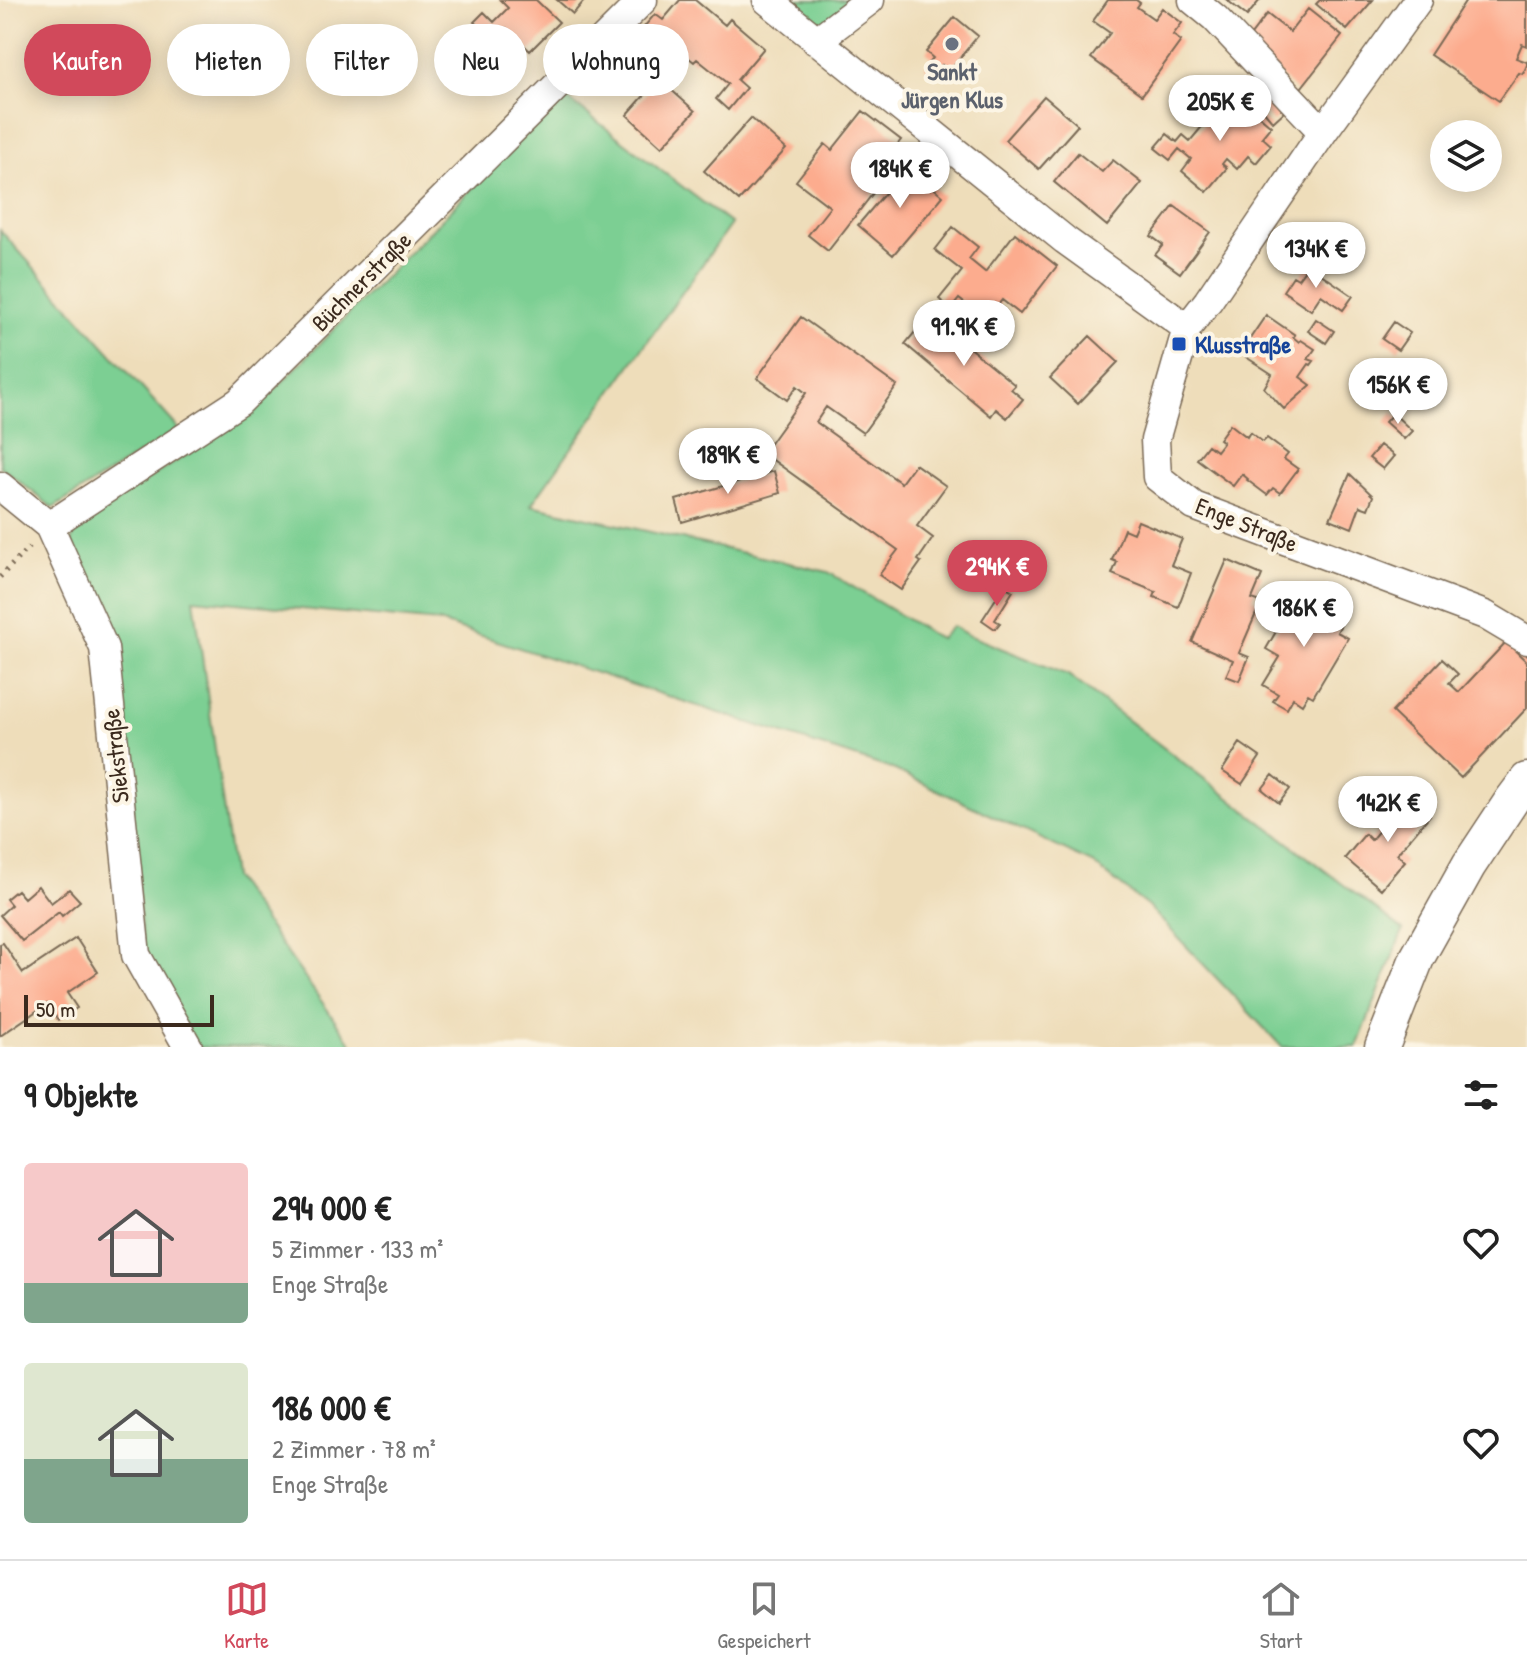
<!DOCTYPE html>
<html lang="de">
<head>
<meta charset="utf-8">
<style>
	body { margin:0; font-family:"Patrick Hand",sans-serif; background:#f6f6f6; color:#222; height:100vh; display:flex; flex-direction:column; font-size:30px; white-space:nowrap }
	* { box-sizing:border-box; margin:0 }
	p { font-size:26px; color:#767676 }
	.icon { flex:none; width:44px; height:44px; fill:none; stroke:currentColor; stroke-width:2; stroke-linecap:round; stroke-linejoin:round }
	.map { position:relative; height:1047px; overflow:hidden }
	.sheet { display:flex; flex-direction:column; background:#fff; flex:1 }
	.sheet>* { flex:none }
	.hud { position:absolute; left:24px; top:24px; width:800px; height:72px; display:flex; gap:16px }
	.controls { position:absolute; left:1430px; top:120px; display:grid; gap:16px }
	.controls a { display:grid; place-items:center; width:72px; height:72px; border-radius:50%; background:#fff; box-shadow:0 4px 20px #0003; font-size:40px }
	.scale { position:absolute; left:24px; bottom:20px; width:190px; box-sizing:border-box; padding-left:8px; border:4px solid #3b2a1e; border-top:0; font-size:22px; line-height:28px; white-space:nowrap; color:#3b2a1e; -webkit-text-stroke:6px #fcf5e5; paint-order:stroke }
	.price { position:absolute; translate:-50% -68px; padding:0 18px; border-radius:28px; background:#fff; color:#222; font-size:26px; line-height:52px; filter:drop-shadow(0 2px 4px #0008) }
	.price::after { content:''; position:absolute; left:50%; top:48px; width:24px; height:18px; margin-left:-12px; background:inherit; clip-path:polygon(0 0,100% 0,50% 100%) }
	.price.selected { background:#d1495b; color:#fff }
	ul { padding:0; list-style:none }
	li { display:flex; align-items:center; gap:24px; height:200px; padding:0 24px }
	li span { display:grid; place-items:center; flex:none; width:224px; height:160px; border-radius:8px; color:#555 }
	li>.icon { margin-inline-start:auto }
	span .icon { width:96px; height:96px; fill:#fffc; stroke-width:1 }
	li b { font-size:34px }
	h2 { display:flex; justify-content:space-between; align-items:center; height:96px; padding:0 24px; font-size:34px }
	.pill { padding:0 28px; border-radius:36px; background:#fff; box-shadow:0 4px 20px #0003; font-size:28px; line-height:72px }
	.pill.selected { background:#d1495b; color:#fff }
	.dock { display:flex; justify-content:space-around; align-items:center; height:112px; border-top:2px solid #e0e0e0; background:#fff; font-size:22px; color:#767676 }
	.dock a { display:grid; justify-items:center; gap:4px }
	.dock .selected { color:#d1495b }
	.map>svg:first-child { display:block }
	.green { fill:#7bcf93; stroke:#5b7c58; stroke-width:2 }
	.building { fill:#fcac8e }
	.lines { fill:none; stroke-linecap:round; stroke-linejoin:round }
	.minor-casing { stroke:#7a6955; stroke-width:31 }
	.tertiary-casing { stroke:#7a6955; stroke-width:37 }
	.path { stroke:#7a6955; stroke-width:5; stroke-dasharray:2 6; stroke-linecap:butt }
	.minor { stroke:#fff; stroke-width:28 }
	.tertiary { stroke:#fff; stroke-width:34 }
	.worship-dot { fill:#6b7280; stroke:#fcf5e5; stroke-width:3 }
	.transit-dot { fill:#1a4fb4; stroke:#fcf5e5; stroke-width:3 }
	.labels { text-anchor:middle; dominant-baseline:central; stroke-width:8; stroke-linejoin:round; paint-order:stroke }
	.worship-label { font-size:24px; font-weight:bold; fill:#5b616d; stroke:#fcf5e5 }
	.street-label { font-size:24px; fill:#3b2a1e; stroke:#fcf5e5 }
	.transit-label { font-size:24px; font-weight:bold; fill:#164399; stroke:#fcf5e5; text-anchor:start }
</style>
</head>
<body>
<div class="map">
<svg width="1527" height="1047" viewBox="0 0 1527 1047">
	<rect width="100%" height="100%" fill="#fcf5e5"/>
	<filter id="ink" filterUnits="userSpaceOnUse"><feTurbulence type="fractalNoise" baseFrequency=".0125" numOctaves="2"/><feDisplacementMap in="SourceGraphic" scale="16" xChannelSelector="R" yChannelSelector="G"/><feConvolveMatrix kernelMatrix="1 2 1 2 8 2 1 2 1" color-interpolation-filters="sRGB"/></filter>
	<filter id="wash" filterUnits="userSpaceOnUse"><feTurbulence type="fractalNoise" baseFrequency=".006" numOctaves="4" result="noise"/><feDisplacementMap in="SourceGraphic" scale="32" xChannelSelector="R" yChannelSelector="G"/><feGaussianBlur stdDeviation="1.8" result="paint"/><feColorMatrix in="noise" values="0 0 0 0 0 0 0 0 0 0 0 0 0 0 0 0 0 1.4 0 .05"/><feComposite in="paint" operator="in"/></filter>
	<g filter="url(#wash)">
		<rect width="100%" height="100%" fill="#eeddba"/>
		<path class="green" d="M783 0H856L817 29Z
			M563 95 731 224 531 505 828 572 940 639 952 626 968 635 1068 675 1403 930 1357 1047H1282L1151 909 1092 863 895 770 439 622 194 599 233 877 354 1047H197L143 954 118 645 71 541 82 521 252 413Z
			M0 230 179 429 53 508 0 466Z"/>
		<g id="blocks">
			<path class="building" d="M500 0H536L559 22 530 51 506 28 493 41 474 22 484 12 494 22 508 8Z
				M557 0H585L573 14Z
				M680 0H695L725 25 730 19 764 48 737 80 746 88 728 110 716 99 728 84 697 59 694 62 673 45 669 49 643 28 655 14 663 20Z
				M1108 0H1136L1140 3 1137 7 1154 19 1162 8 1182 23 1173 35 1181 41 1142 95 1091 58 1110 33 1093 21Z
				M1227 0H1260L1247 16Z
				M1320 0H1373L1347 30 1316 4Z
				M1466 0H1527V46L1522 44 1516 58 1527 62V65L1523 74 1519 73 1499 101 1430 55Z
				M1308 9 1342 36 1298 92 1245 43 1267 14 1290 32Z
				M955 17 978 36 949 71 942 65 934 75 925 67 933 58 926 52Z
				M659 79 695 111 662 147 627 115Z
				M1269 94 1284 112 1273 122 1258 104Z
				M1044 96 1078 125 1039 169 1005 140Z
				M1226 98 1240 110 1245 104 1271 126 1262 137 1271 145 1256 163 1248 156 1237 169 1226 159 1222 164 1227 168 1207 192 1182 171 1191 159 1179 149 1170 160 1155 148 1167 134 1177 142 1183 135 1190 141Z
				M863 111 901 140 879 168 888 174 828 251 808 235 830 207 796 181 825 144 832 150Z
				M751 118 786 149 739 201 704 171Z
				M1078 153 1102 172 1113 160 1142 183 1107 226 1054 182Z
				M908 166 943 196 893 255 858 225Z
				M1174 206 1210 232 1180 273 1155 255 1163 245 1151 236Z
				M953 227 978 247 969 259 985 272 1015 233 1057 266 1020 314 1002 300 986 320 959 299 951 309 939 299 962 271 935 250Z
				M1308 265 1353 296 1343 310 1321 295 1311 310 1283 291 1293 276 1298 279Z
				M929 315 1015 385 1011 389 1023 399 1007 418 996 409 991 416 905 344Z
				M1266 315 1295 335 1293 337 1299 342 1301 340 1315 349 1308 359 1314 361 1311 365 1309 364 1300 377 1311 385 1284 409 1264 388 1272 374 1246 357 1251 350 1245 346Z
				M801 317 897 386 863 433 826 407 816 422 901 483 915 464 946 486 917 526 933 538 918 560 921 562 901 590 879 575 898 550 763 453 806 393 797 386 787 400 757 378Z
				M1316 319 1334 331 1326 343 1308 331Z
				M1394 322 1410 333 1398 350 1382 339Z
				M1090 336 1118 362 1078 404 1050 378Z
				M1393 413 1412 431 1404 439 1385 422Z
				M1230 424 1247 437 1250 432 1263 442 1267 438 1288 454 1284 459 1298 469 1280 493 1273 488 1267 495 1247 480 1248 479 1242 474 1233 486 1197 459 1208 445 1216 451 1223 442 1219 439Z
				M1380 445 1394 456 1383 469 1369 458Z
				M774 471 780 493 682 522 676 500Z
				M1350 474 1373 496 1368 509 1360 506 1352 528 1330 519Z
				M1138 521 1182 539 1171 565 1191 573 1178 607 1154 597 1156 592 1112 574 1117 562 1112 560 1124 529 1133 533Z
				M1227 560 1262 575 1252 599 1261 602 1239 653 1249 657 1239 681 1226 676 1233 660 1192 642Z
				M1308 585 1328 597 1321 611 1342 623 1337 632 1348 638 1313 697 1308 694 1302 704 1293 698 1287 709 1273 701 1278 694 1263 685 1280 657 1266 649 1296 597 1300 599Z
				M1004 586 1013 591 995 620 1000 623 995 629 982 620Z
				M1506 642 1527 662V708L1461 778 1392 712 1442 659 1458 674 1449 683 1459 692Z
				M1240 743 1260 757 1242 784 1222 771Z
				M1273 775 1290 789 1279 803 1262 789Z
				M1408 796 1430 815 1397 854 1405 861 1381 889 1345 858 1365 834 1371 840Z
				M38 886 51 903 69 889 80 901 62 916 59 912 22 941 0 915 11 905 6 899 17 890 24 898Z
				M76 938 98 972 67 993 77 1008 58 1020 47 1004 0 1036V944L3 943 23 973Z"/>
		</g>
	</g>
	<g filter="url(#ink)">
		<use href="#blocks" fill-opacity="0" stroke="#7a6955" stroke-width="2"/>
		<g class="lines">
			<defs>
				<path id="minor" d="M767 0 1065 240 1187 328
					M1193 0 1215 18 1323 132
					M1418 0 1323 132 1208 301 1187 328 1155 440 1157 477 1194 506 1485 615 1527 640
					M816 41 870 0
					M0 486 49 526 104 648 136 955 188 1047
					M49 526 239 402 643 0"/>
				<path id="tertiary" d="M1382 1047 1417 958 1469 865 1512 800 1527 780"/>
			</defs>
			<use href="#minor" class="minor-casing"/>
			<use href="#tertiary" class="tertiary-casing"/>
			<path class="path" d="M0 577 32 544"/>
			<use href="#minor" class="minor"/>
			<use href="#tertiary" class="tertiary"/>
		</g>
	</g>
	<circle class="worship-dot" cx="952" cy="44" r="8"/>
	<rect class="transit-dot" x="1171" y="336" width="16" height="16" rx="4"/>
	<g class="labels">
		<g class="worship-label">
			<text x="952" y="71">Sankt<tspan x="952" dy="28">Jürgen Klus</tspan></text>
		</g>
		<g class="street-label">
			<text transform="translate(361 281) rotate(-45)">Büchnerstraße</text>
			<text transform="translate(1247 524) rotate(22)">Enge Straße</text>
			<text transform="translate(115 756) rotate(-96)">Siekstraße</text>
		</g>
		<g class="transit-label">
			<text x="1195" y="344">Klusstraße</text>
		</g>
	</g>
</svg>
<div class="controls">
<a><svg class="icon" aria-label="layers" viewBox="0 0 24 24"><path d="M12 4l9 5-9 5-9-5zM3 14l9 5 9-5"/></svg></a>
</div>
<div class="scale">50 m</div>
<b class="price" style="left:1220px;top:143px">205K €</b>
<b class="price" style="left:900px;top:210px">184K €</b>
<b class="price" style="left:1316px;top:290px">134K €</b>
<b class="price" style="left:964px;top:368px">91.9K €</b>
<b class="price" style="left:1398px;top:426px">156K €</b>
<b class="price" style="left:728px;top:496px">189K €</b>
<b class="price selected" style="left:997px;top:608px">294K €</b>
<b class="price" style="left:1304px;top:649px">186K €</b>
<b class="price" style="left:1388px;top:844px">142K €</b>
<div class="hud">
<a class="pill selected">Kaufen</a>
<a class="pill">Mieten</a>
<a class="pill">Filter</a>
<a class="pill">Neu</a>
<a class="pill">Wohnung</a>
</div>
</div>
<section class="sheet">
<h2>9 Objekte<svg class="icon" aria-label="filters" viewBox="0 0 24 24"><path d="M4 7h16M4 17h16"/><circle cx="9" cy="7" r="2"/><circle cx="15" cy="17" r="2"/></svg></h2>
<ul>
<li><span style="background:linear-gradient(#f6c9c9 75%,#7fa58c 0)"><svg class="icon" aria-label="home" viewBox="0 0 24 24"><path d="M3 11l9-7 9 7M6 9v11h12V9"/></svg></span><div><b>294 000 €</b><p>5 Zimmer · 133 m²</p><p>Enge Straße</p></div><svg class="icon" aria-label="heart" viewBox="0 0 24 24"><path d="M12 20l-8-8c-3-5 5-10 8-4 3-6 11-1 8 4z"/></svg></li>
<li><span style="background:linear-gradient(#dfe7d0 60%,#7fa58c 0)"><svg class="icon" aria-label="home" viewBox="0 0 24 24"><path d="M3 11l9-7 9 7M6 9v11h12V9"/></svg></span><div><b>186 000 €</b><p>2 Zimmer · 78 m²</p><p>Enge Straße</p></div><svg class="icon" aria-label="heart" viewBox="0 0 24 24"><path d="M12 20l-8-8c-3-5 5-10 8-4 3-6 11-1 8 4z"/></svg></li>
</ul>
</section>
<nav class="dock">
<a class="selected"><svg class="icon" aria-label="map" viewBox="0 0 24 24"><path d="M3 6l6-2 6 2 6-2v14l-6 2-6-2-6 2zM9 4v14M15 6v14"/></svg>Karte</a>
<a><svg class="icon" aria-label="saved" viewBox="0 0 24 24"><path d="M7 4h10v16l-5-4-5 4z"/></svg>Gespeichert</a>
<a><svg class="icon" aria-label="home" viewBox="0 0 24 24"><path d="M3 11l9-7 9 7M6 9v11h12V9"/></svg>Start</a>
</nav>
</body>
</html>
